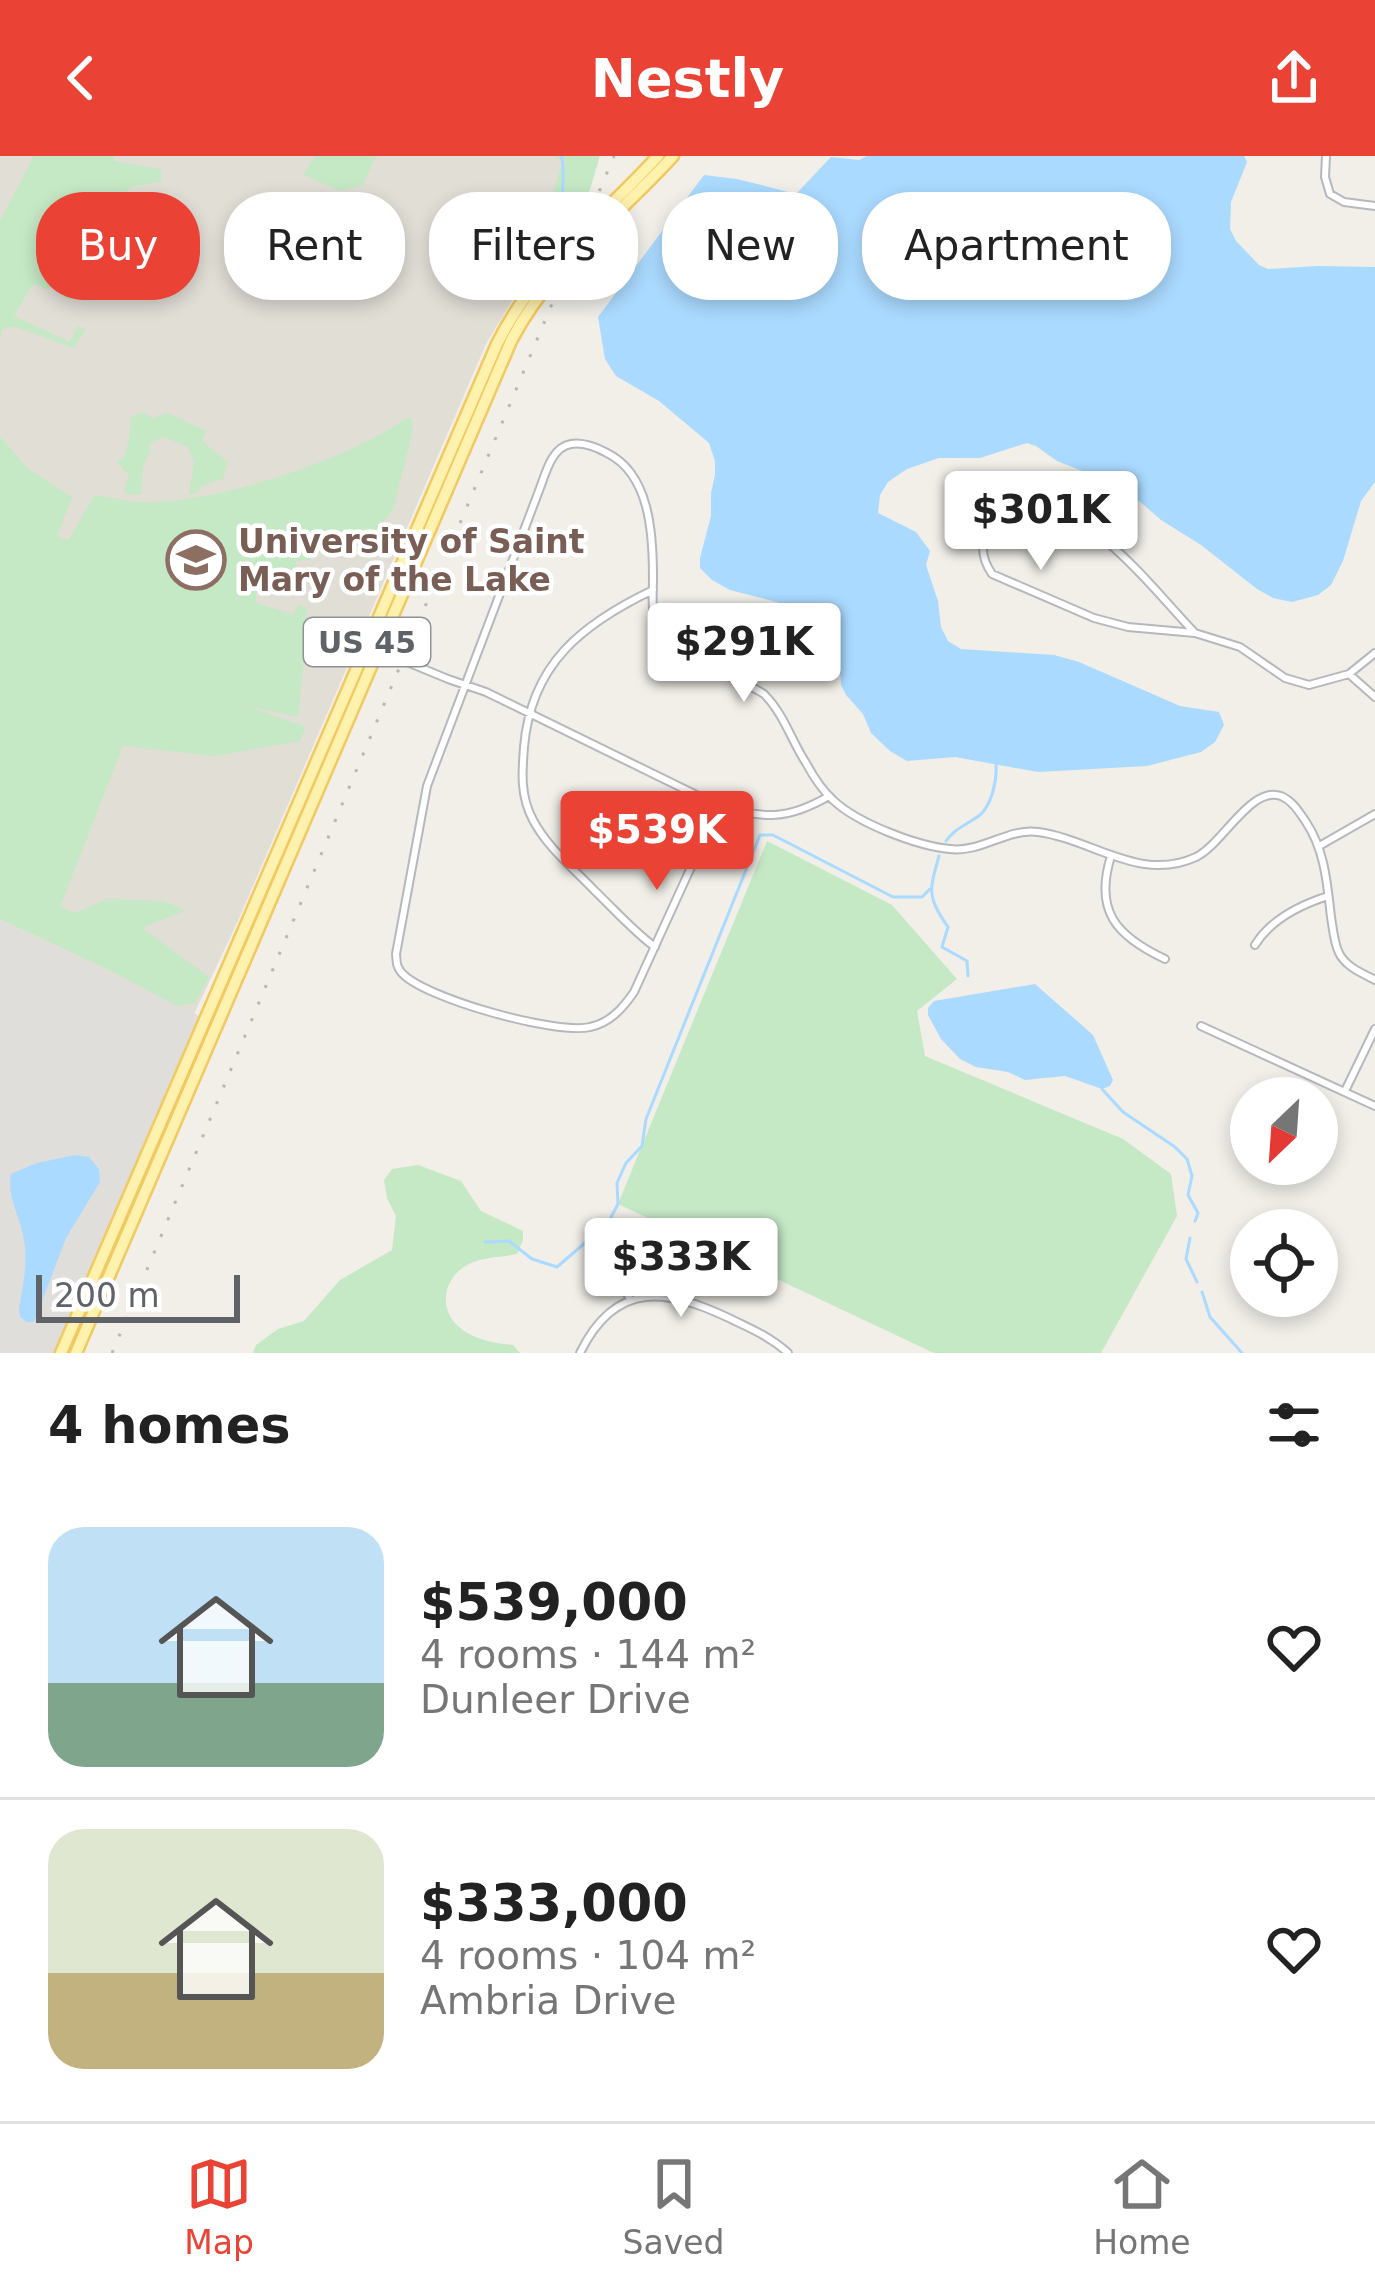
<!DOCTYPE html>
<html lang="en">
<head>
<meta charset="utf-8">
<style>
	body { margin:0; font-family:"DejaVu Sans",sans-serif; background:#f2f2f2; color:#222; height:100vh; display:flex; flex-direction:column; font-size:45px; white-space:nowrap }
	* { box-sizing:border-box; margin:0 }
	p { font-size:39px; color:#767676 }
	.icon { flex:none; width:66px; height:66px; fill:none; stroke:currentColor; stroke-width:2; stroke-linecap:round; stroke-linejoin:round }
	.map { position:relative; height:1197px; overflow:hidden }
	.panel { display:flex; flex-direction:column; background:#fff; flex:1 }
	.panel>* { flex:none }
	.guide { position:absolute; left:36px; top:36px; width:1305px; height:108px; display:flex; gap:24px }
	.needle { width:78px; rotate:205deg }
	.buttons { position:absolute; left:1230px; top:921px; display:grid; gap:24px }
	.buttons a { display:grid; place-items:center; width:108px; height:108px; border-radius:50%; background:#fff; box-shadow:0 6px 18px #0003; font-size:60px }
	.scale { position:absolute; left:36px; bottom:30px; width:204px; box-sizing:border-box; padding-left:12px; border:6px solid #5f6368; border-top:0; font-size:33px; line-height:42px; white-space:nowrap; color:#5f6368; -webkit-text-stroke:9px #fff; paint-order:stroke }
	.price { position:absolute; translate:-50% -102px; padding:0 27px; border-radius:12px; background:#fff; color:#222; font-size:39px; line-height:78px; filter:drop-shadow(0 3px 6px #0008) }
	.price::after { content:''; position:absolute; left:50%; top:72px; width:36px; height:27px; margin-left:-18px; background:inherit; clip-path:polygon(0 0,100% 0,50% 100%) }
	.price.selected { background:#ea4335; color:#fff }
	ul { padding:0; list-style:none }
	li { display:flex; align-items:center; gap:36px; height:300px; padding:0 48px }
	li+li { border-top:3px solid #e0e0e0 }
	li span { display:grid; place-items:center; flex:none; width:336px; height:240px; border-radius:36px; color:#555 }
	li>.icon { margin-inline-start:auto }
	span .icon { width:144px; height:144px; fill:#fffc; stroke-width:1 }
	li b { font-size:51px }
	h2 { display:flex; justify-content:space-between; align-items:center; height:144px; padding:0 48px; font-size:51px }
	.tag { padding:0 42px; border-radius:48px; background:#fff; box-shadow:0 6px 18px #0003; font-size:42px; line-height:108px }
	.tag.selected { background:#ea4335; color:#fff }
	header { display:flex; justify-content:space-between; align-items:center; height:156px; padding:0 48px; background:#ea4335; color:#fff; font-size:54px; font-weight:700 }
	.menu { display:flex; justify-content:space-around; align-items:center; height:168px; border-top:3px solid #e0e0e0; background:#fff; font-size:33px; color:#767676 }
	.menu a { display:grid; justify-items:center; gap:6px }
	.menu .selected { color:#ea4335 }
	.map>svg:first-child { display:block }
	.industrial { fill:#e0deda }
	.education { fill:#e1ded6 }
	.green { fill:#c5e8c5 }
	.water { fill:#aadaff }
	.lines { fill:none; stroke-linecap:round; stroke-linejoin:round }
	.stream { stroke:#aadaff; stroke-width:3 }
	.minor-casing { stroke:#b5b8bc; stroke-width:10 }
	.primary-casing { stroke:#f2c960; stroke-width:15 }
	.minor { stroke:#fff; stroke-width:6 }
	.primary { stroke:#fff2af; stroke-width:10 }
	.rail { stroke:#b6b7b8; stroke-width:3; stroke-dasharray:3 15; stroke-linecap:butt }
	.labels { text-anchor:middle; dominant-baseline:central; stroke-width:9; stroke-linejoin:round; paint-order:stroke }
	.shield { fill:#fff; stroke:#8f9295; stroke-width:3 }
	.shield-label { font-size:30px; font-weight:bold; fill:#5f6368 }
	.education-label { font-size:33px; font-weight:bold; fill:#785e54; stroke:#fff; text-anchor:start }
</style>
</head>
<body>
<header><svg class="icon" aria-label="back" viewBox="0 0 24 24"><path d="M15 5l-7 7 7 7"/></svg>Nestly<svg class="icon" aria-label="share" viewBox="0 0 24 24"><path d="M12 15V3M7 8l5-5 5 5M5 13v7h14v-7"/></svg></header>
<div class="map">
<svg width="1375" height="1197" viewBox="0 0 1375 1197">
	<rect width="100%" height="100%" fill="#f1efe8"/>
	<path class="industrial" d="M0 763 214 867 72 1197H0Z"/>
	<path class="education" d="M0 0H598L572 71 516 138 486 188 237 767 194 858 0 763Z"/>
	<path class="green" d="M34 0H114V5L160 13 162 25 131 31 90 69 74 87 62 115 84 133 70 144 61 139 59 130 45 133 33 128 14 160 70 186 78 170 86 173 74 192 13 170 2 174 0 184V65Z
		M315 0H376L363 29 340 35 303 19Z
		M553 0H600L582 60 551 41 563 6Z
		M141 256 153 262 167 257 207 275 202 285 228 306 223 323 201 330 198 337 189 338 194 305 188 291 164 281 149 287 150 295 143 311 141 339 127 338 124 335 129 316H125L117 305 124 302C128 288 131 277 130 262Z
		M406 262H411L413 273 393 354 360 394 323 390 309 404 296 405 295 420 281 417 273 421 261 417 256 425V447L293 458 299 448 306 452 308 467 298 561 247 550 306 571 300 585 215 600 123 590 60 751 75 757 107 743 163 745 186 754 142 772 209 821 195 847 177 850 107 813 0 763V281L30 314 72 341 57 381 69 384 94 339C112 342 131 347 150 346 219 346 351 303 406 262Z
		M767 685 892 749 957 823 917 855 925 900 1123 983 1171 1018 1177 1060 1101 1197H934L618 1048Z
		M418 1009 461 1025 481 1055 523 1075V1084L517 1098C502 1101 482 1101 469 1108 444 1120 437 1152 459 1171 472 1183 496 1188 513 1189L520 1197H253L256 1189 278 1173 304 1165 340 1124 392 1094 396 1060 387 1042 384 1024 392 1013Z"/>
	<path class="water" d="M867 0H1244L1247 6 1231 46 1230 73 1236 85 1259 109 1268 113 1317 110 1375 111V326L1361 345 1343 405 1331 429 1318 439 1292 446 1273 442 1257 433 1201 389 1161 364 1123 331 1057 305 1036 290 1027 287 980 302H939L907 313 888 326 880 339 878 357 916 376 930 395 926 409 938 445 941 471 948 485 961 493 1054 499 1079 506 1180 550 1219 556 1224 569 1215 586 1201 596 1147 610 1038 616 955 601 907 605 890 595 871 577 863 558 846 539 841 529 839 496 836 486 815 458 806 451 780 447 730 434 712 424 700 412V402L711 360V337L715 319V305L709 287 659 245 616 220 605 203 598 161 704 19 737 23 796 38 831 1 859 4Z
		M1035 828 1093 879 1113 924 1110 930 1102 933 1065 920 1025 924 1008 916 976 911 960 903 941 883 928 859V852L934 845Z
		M75 999 89 1001 99 1013 100 1026 66 1082 34 1166H27L20 1161 19 1152C23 1129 28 1107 24 1084 21 1062 6 1040 11 1018L37 1007Z"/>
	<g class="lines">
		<path class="stream" d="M561 0C567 17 559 42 564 51 567 57 574 61 579 66
			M946 685C956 671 967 669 980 659 992 648 997 624 996 609
			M939 700C929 735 927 741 948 771L942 791 967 805 968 820
			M1102 933 1123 956 1175 991 1187 1003 1192 1020 1188 1039 1198 1057 1195 1065
			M1190 1082 1186 1103 1197 1126
			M485 1086 509 1085 532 1103 557 1111 608 1067 618 1048 617 1027 626 1007 642 990 646 963 760 679H773L893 741H922L930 733
			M1202 1136 1210 1161 1242 1197"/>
		<defs>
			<path id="minor" d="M1326 0 1325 21 1330 38 1344 46 1375 50
				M1033 348C1102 362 1149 429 1195 477L1128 471 1094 462 992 418C968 383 996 352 1033 348Z
				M653 434C582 468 531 508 524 591 522 616 520 640 533 664 547 691 573 712 594 734 614 753 633 775 655 791
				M1195 477 1240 491 1285 522 1309 529 1349 518 1375 497
				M366 489 448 523 486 536 719 650C764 663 788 664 829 640
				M1349 518 1375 541
				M719 650 634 836C623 852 610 867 590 871 557 879 422 842 401 816 396 809 397 807 396 798L427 630 540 332C546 316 552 291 571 288 584 286 596 291 607 297 650 318 653 378 653 421 653 440 650 460 660 476 674 502 737 520 764 538 784 558 791 584 806 607 813 620 822 634 833 644 857 667 917 690 950 693 981 697 1007 672 1038 676 1092 683 1140 727 1196 701 1222 689 1251 629 1281 640 1293 645 1299 656 1306 666 1325 695 1327 727 1331 761 1333 773 1334 787 1339 797 1346 811 1362 817 1375 824
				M1321 689 1375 658
				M1111 700C1094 755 1116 780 1165 803
				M1255 789C1271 763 1300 749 1328 740
				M1201 870 1375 950
				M1345 935 1375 873
				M625 1132 630 1144
				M580 1197C616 1123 668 1133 731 1163 751 1173 771 1181 788 1197"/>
			<path id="primary" d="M61 1197 497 188C536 109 601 63 658 0
				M76 1197 511 185C550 109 617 62 673 0"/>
		</defs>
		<use href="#minor" class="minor-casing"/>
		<use href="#primary" class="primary-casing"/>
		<use href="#minor" class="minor"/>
		<use href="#primary" class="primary"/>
		<path class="rail" d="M112 1197 614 0"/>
	</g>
	<defs>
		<symbol id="university-ring" viewBox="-11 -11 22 22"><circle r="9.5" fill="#fff" stroke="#8d6e63" stroke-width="1.5"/><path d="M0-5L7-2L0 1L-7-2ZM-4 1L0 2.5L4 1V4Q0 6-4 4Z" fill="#8d6e63"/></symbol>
	</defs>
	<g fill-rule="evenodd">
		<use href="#university-ring" x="163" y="371" width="66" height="66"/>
	</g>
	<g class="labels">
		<rect class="shield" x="304" y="462" width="126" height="48" rx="9"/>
		<g class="shield-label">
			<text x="367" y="486">US 45</text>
		</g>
		<g class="education-label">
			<text x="238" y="385">University of Saint<tspan x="238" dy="38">Mary of the Lake</tspan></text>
		</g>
	</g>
</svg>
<div class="buttons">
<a><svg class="needle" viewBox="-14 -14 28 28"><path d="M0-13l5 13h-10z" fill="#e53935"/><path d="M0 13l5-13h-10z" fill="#767676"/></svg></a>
<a><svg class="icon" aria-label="locate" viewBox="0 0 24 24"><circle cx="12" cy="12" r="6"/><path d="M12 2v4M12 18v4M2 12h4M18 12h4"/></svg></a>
</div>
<div class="scale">200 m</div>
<b class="price" style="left:1041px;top:417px">$301K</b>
<b class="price" style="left:744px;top:549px">$291K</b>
<b class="price selected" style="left:657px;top:737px">$539K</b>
<b class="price" style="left:681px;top:1164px">$333K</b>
<div class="guide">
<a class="tag selected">Buy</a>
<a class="tag">Rent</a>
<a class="tag">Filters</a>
<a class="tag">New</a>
<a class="tag">Apartment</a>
</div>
</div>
<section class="panel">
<h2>4 homes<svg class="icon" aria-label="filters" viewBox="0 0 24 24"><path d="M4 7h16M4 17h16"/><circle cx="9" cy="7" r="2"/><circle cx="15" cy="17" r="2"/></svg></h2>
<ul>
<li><span style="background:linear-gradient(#bfe0f5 65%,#7fa58c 0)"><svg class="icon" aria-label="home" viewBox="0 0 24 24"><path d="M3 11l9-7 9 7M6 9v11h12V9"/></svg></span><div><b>$539,000</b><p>4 rooms · 144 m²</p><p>Dunleer Drive</p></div><svg class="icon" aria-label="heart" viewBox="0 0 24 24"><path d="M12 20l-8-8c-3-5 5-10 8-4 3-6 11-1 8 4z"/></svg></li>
<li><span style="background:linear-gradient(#dfe7d0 60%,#c2b280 0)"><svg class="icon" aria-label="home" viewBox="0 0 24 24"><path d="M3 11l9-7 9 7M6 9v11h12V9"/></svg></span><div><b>$333,000</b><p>4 rooms · 104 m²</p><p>Ambria Drive</p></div><svg class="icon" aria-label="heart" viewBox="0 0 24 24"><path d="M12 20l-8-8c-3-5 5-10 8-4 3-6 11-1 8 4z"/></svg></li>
</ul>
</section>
<nav class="menu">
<a class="selected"><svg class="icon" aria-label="map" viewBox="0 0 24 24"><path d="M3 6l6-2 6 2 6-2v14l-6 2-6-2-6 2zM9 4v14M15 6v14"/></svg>Map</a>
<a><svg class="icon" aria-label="saved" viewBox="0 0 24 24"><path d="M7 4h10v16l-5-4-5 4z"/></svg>Saved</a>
<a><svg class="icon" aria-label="home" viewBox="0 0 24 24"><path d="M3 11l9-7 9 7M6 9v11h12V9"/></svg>Home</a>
</nav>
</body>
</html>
